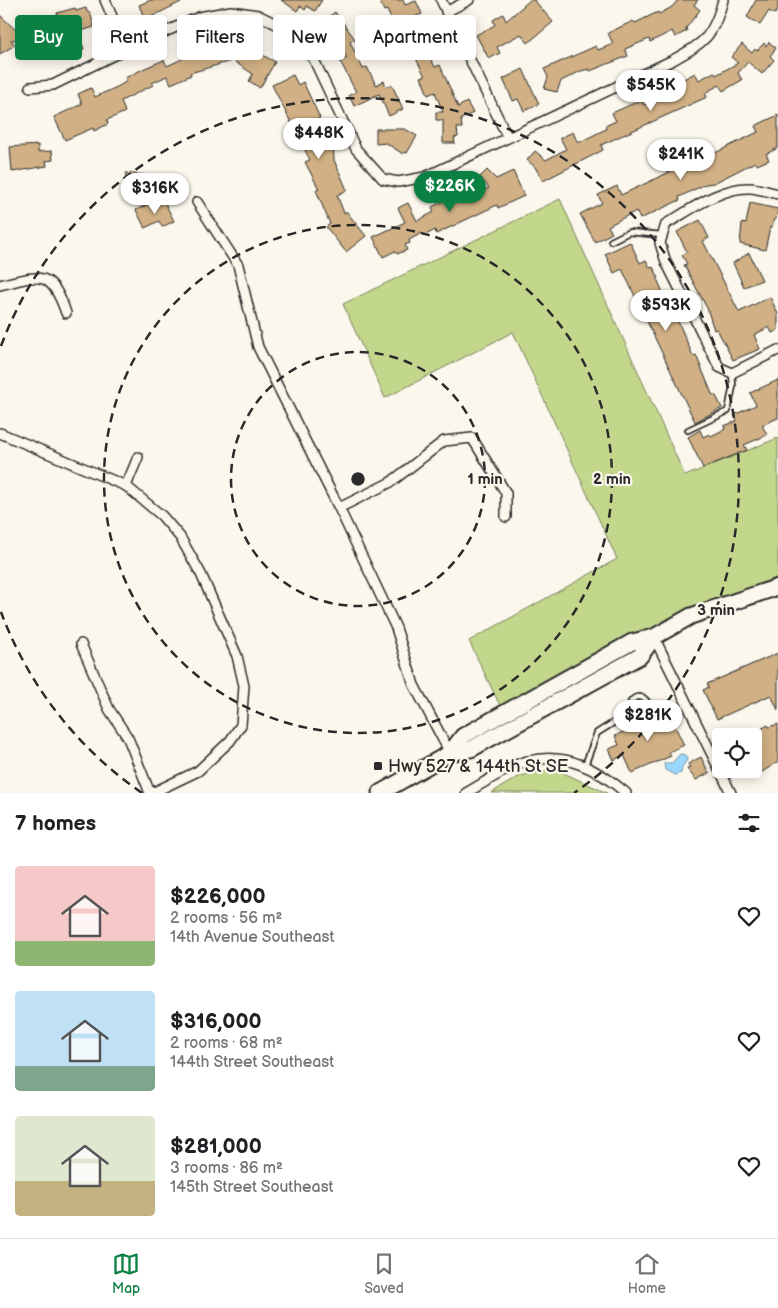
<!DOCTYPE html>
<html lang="en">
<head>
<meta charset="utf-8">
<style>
	body { margin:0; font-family:"Balsamiq Sans",sans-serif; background:#f2f2f2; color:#202124; height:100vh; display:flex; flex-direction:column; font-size:19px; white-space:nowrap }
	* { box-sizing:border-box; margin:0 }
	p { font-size:16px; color:#757577 }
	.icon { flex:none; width:28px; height:28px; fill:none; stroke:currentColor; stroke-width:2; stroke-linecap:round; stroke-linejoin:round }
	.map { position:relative; height:793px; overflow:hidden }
	.panel { display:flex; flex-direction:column; background:#fff; flex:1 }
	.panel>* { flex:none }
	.hud { position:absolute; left:15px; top:15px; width:500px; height:45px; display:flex; gap:10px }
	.tools { position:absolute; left:712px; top:728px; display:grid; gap:10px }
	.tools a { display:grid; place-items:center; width:50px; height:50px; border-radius:5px; background:#fff; box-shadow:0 2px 12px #0003; font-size:25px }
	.price { position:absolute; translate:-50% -42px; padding:0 11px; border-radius:18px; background:#fff; color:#222; font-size:16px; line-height:32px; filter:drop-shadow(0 1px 2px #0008) }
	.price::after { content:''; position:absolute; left:50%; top:30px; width:15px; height:11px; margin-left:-8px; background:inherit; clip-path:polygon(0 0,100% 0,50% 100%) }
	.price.on { background:#0b8043; color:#fff }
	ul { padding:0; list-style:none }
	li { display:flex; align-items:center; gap:15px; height:125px; padding:0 15px }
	li span { display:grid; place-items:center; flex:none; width:140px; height:100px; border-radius:5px; color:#555 }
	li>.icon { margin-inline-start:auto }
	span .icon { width:60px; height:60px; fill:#fffc; stroke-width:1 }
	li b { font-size:21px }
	h2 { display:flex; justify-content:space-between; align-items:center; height:60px; padding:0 15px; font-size:21px }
	.pill { padding:0 18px; border-radius:5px; background:#fff; box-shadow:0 2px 12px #0003; font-size:18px; line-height:45px }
	.pill.on { background:#0b8043; color:#fff }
	.dock { display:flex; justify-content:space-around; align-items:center; height:70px; border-top:1px solid #e0e0e0; background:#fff; font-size:14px; color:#757577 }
	.dock a { display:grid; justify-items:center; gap:2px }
	.dock .on { color:#0b8043 }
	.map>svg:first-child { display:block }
	.green { fill:#c3d78c; stroke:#77815c }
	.water { fill:#9cd8fd; stroke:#6f93a9 }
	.building { fill:#d0b084; stroke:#2b2b2b }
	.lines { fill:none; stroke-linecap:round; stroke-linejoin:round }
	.service-casing { stroke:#2b2b2b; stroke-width:8 }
	.minor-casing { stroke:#2b2b2b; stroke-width:12 }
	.primary-casing { stroke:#2b2b2b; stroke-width:19 }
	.service { stroke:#fbf7ec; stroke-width:4.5 }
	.minor { stroke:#fbf7ec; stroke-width:9 }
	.primary { stroke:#fbf7ec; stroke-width:15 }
	.ring { fill:none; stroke:#2b2b2b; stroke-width:2.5; stroke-dasharray:9 6 }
	.poi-dot { fill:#2b2b2b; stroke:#fbf7ec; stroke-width:2 }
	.labels { text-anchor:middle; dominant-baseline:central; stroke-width:4.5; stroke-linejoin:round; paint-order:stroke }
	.poi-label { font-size:18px; fill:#2b2b2b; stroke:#fbf7ec; text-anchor:start }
	.centre { fill:#2b2b2b; stroke:#fbf7ec; stroke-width:2.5 }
	.ring-label { font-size:15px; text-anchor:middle; font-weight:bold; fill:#2b2b2b; stroke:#fbf7ec; stroke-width:4.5; stroke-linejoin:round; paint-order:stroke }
</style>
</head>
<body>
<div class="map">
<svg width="778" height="793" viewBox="0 0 778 793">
	<rect width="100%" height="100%" fill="#fbf7ec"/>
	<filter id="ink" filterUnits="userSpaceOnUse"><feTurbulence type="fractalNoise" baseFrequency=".02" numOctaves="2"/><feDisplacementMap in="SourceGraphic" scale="10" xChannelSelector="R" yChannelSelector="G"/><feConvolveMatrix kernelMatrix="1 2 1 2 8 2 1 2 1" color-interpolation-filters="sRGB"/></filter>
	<g filter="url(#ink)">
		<path class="green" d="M560 199 685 476 778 438V588L654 637 504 714 469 641 617 559 513 332 385 398 343 304Z
			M555 769 607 793H491L520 776Z"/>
		<path class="water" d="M680 754 686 755 687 760 682 767 681 773 675 775 665 770 664 763H672Z"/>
		<path class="building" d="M151 0H185L145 20 139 5Z
			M281 0H322L315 11 307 6 305 10 300 6 297 11Z
			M379 0H403L405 5 416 1 422 14 414 17 427 40 432 38 437 46 427 52 435 67 440 65 458 107 467 102 473 113 461 119 462 128H457L458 137 454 138 455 143H443V120H436V112H443L435 92 428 95 421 77 425 76 412 51 407 54 400 42 406 39 398 24 394 26 387 10 384 11Z
			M530 0H534L553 22 528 43 521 34 497 47 500 53 489 59 476 35 495 25 493 20 503 14 506 21Z
			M678 0H698L694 5 700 10 686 28 687 31 675 37 672 31 650 42 649 39 625 49 628 56 590 71 589 69 581 71 561 81 557 92 544 89 548 77 544 69 596 46 598 50 613 44 608 33 633 21 635 23 658 12 659 14 672 7Z
			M756 0H778V8L775 14 769 11 760 25 747 17Z
			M75 8 76 11 86 8 87 12H90L94 27 78 32 84 49 56 59 47 37 27 38 25 19 58 17 57 13Z
			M335 12 355 39 350 42 363 69 367 67 376 85 384 81 386 87 392 85 403 109 389 116 379 94 354 106 349 95 356 92 340 61 347 58 329 34 324 37 316 26Z
			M0 15 25 39 11 40 15 45 0 54Z
			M250 36 264 44 259 53 275 62 260 88 249 81 253 74 235 62Z
			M227 38 231 61 190 73 191 75 171 84 167 76 152 83 153 85 121 101 125 112 107 120 108 124 94 131 93 128 65 140 54 117 82 104 78 94 91 88 95 97 119 86 127 81 125 78 145 68 164 60 167 66 195 53 193 46Z
			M769 42 776 48 770 56 774 60 762 74 748 62 738 73 742 80 723 91 719 85 705 93 707 97 601 145 603 150 543 181 535 167 527 160 535 151 546 160 566 149 560 138 573 132 578 143 606 129 605 126 616 121 612 113 641 100 644 105 658 98 659 100 681 89 678 82 695 73 699 80 714 72 716 75 738 63 731 57 742 44 752 53 755 49 757 51 764 43 766 46Z
			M523 69 539 104 524 111 518 99 513 101 503 79Z
			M293 75 298 85 303 82 320 118 316 120 327 142H333L334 160 347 190 337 195 344 213 346 211 366 236 346 252 326 227 330 224 316 190 319 189 305 162 310 160 272 85Z
			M778 115V148L766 154 769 160 757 165 755 162 714 183 706 184 679 197 680 200 640 219 636 211 608 226 612 233 595 242 580 214 602 203 598 195 617 186 621 195 693 161 692 159 709 151 711 155 758 132 755 126Z
			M376 129H405L417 136 407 153 404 152 403 154 386 143 376 144Z
			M38 145V152L52 151 53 160 46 161 47 166 12 172 10 147Z
			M487 170 496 179 513 171 524 196 498 208 497 205 436 234 435 230 424 236 422 233 409 240 410 243 405 245 407 250 397 254 395 251 383 257 373 237 405 222 398 208 408 203 417 221 434 212 432 207 444 201 442 198 454 192 458 200 462 198 463 200 489 188 480 177Z
			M126 173 144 175 143 180 150 181 149 195 124 193Z
			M164 201 174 221 162 227 159 221 145 228 136 210 153 202 155 206Z
			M750 203 778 209 776 219H774L772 227H770L765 250 740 244 742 223 746 224Z
			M700 220 709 238 703 241 739 312 770 297 778 314V330L772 333 769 327 754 335 760 349 733 360 717 329 714 330 707 308 684 265 687 264 682 255 687 252 677 232Z
			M630 242 640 263 646 260 650 268 653 267 659 278 657 279 662 290 661 292 671 313 674 312 693 356 696 355 712 394 716 396 722 408 695 422 622 269 614 273 605 254Z
			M749 253 762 280 744 287 733 263Z
			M778 380V418L762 425 767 435 744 445 747 450 703 468 688 437 700 430 703 437 709 434 711 436 725 429 724 426 737 421 734 415 756 405 750 393Z
			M778 653V710L771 695 717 719 703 690 709 687 707 684Z
			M667 710 684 745 669 752 671 756 632 773 624 755 614 760 609 749 619 745 615 736Z
			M778 724V762L754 777V733L768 725 769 727Z
			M701 757 709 773 696 780 687 769 690 767 688 764Z"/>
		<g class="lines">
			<defs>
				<path id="service" d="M611 241 629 232 662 235
					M688 430 728 411 733 386 732 373
					M630 706a9 9 0 1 1 18 0a9 9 0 1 1-18 0Z
					M585 765 597 733 632 711"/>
				<path id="minor" d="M105 0 126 49
					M441 0 507 136
					M446 12 469 0
					M30 87 53 85 126 49 199 17 231 11 258 15 292 32 314 60 356 149 383 179 398 182 425 177 673 60C705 42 713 37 723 0
					M778 194C770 192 760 189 751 188 722 186 690 210 666 224L660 243 666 262 719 367 732 373 778 350
					M197 202 238 265 258 347 339 508 396 628 414 685 450 753
					M0 285C40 275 51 269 66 313
					M0 433 126 486 162 516 180 537 201 574 237 656 244 686 241 725 230 741 198 771 152 793
					M126 486 138 457
					M339 508 391 482 444 441 472 438 506 493V517
					M654 637 731 793
					M81 644 109 709 128 738 150 793
					M466 793C482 784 512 764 528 761 566 752 598 769 626 793"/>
				<path id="primary" d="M450 753 463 736 632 642 654 637 691 616 778 587
					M380 793 450 753 471 749 640 656 654 637"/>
			</defs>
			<use href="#service" class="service-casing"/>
			<use href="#minor" class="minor-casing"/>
			<use href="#primary" class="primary-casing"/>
			<use href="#service" class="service"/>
			<use href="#minor" class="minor"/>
			<use href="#primary" class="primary"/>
		</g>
	</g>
	<g class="ring">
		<circle cx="358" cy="479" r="127"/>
		<circle cx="358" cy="479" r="254"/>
		<path d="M142 793A381 381 0 0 1 1 612M1 346A381 381 0 1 1 574 793"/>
	</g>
	<rect class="poi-dot" x="373" y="761" width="10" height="10" rx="2.5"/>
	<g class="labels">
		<g class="poi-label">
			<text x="388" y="766">Hwy 527 &amp; 144th St SE</text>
		</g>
	</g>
	<circle cx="358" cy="479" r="8" class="centre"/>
	<g class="ring-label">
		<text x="485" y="484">1 min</text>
		<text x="612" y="484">2 min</text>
		<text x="716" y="615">3 min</text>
	</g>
</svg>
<div class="tools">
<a><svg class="icon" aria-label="locate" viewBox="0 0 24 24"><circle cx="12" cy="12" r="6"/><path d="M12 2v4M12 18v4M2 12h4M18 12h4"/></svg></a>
</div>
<b class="price" style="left:651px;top:112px">$545K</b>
<b class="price" style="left:319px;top:160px">$448K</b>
<b class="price" style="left:681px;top:181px">$241K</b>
<b class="price on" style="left:450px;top:213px">$226K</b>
<b class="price" style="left:155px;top:215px">$316K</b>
<b class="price" style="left:666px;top:332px">$593K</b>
<b class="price" style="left:648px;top:742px">$281K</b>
<div class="hud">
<a class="pill on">Buy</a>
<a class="pill">Rent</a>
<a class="pill">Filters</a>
<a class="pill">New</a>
<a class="pill">Apartment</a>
</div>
</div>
<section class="panel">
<h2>7 homes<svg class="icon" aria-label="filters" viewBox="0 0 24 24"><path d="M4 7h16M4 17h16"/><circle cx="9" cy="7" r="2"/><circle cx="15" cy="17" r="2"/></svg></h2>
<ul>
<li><span style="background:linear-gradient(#f6c9c9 75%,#8fb573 0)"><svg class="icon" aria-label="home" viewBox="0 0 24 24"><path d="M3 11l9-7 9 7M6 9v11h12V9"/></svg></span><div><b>$226,000</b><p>2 rooms · 56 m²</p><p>14th Avenue Southeast</p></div><svg class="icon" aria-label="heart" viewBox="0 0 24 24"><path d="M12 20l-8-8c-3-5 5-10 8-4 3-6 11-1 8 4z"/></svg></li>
<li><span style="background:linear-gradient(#bfe0f5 75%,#7fa58c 0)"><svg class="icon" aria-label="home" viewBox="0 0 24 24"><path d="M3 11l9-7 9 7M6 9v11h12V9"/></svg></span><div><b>$316,000</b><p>2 rooms · 68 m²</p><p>144th Street Southeast</p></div><svg class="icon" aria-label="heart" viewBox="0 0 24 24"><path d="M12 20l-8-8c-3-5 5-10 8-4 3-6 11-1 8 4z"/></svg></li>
<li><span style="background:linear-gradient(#dfe7d0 65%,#c2b280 0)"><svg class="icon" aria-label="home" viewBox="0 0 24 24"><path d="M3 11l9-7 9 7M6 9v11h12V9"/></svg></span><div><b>$281,000</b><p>3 rooms · 86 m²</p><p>145th Street Southeast</p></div><svg class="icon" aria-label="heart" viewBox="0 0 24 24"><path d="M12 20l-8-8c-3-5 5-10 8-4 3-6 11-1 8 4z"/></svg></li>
</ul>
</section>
<nav class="dock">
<a class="on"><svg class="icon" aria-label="map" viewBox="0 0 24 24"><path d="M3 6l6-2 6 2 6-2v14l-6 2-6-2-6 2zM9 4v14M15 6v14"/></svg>Map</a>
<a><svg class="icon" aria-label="saved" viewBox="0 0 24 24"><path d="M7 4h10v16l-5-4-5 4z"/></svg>Saved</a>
<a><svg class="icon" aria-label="home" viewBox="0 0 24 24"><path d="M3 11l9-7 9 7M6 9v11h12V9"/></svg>Home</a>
</nav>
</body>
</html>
